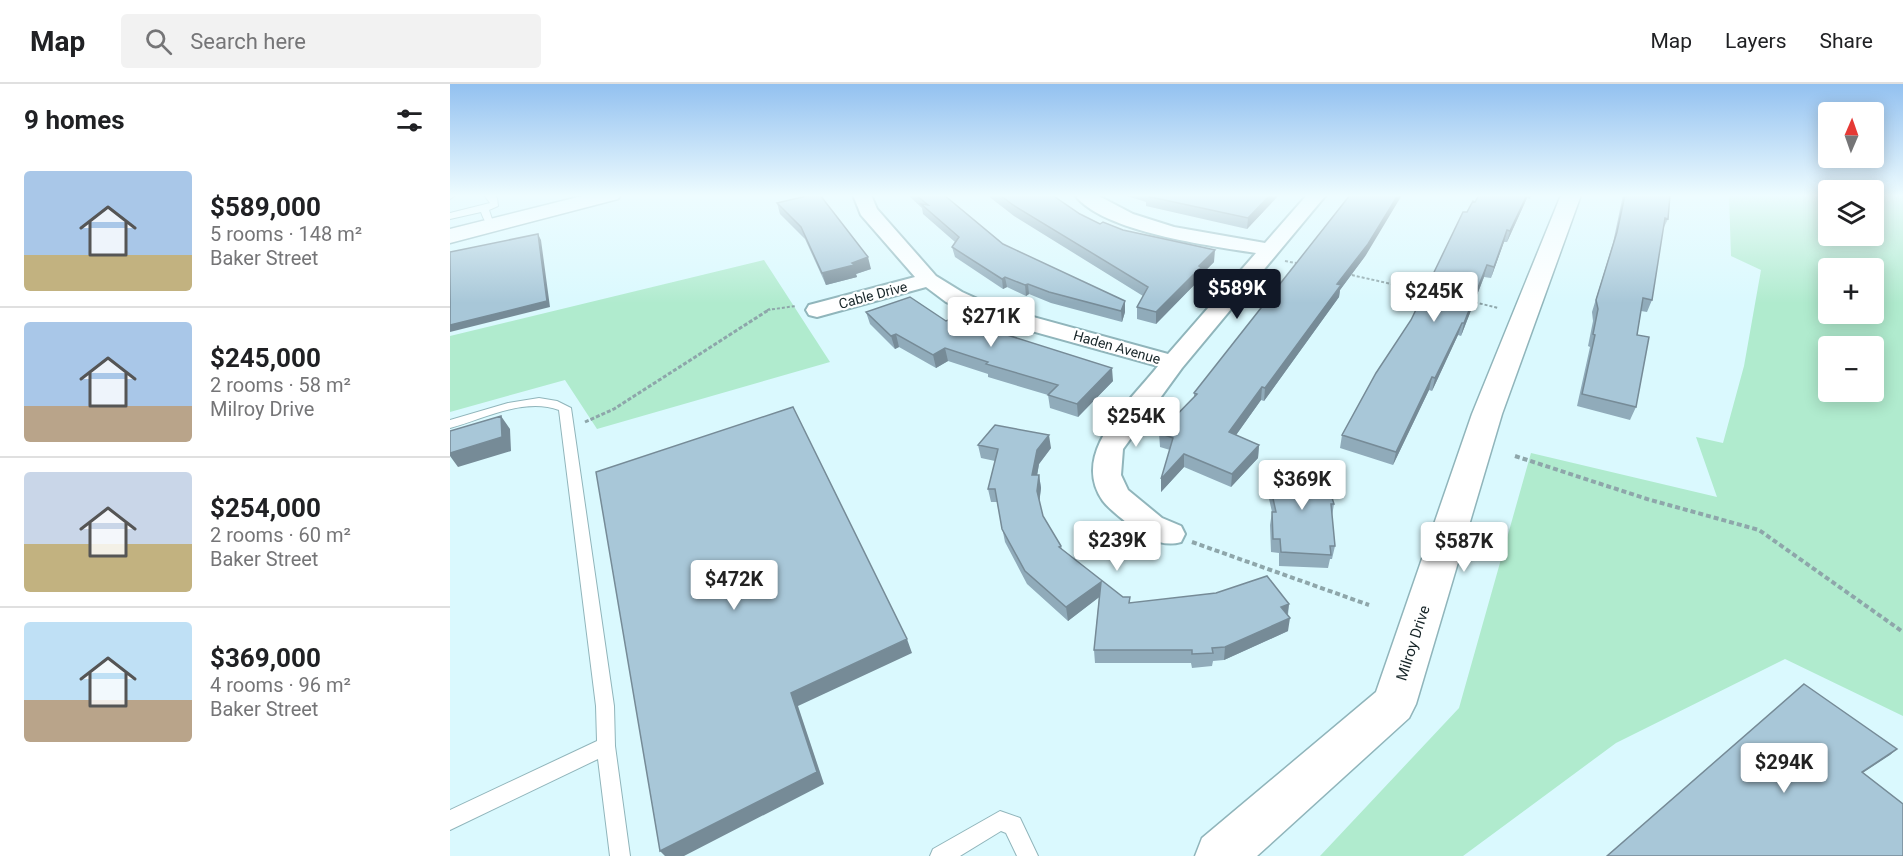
<!DOCTYPE html>
<html lang="en">
<head>
<meta charset="utf-8">
<style>
	body { margin:0; font-family:Roboto,sans-serif; background:#f2f2f2; color:#202124; height:100vh; display:flex; flex-direction:column; font-size:22px; white-space:nowrap }
	* { box-sizing:border-box; margin:0 }
	p { font-size:20px; color:#757577 }
	.icon { flex:none; width:33px; height:33px; fill:none; stroke:currentColor; stroke-width:2; stroke-linecap:round; stroke-linejoin:round }
	.map { position:relative; flex:1; overflow:hidden }
	.side { display:flex; flex-direction:column; background:#fff; width:450px }
	.side>* { flex:none }
	.needle { width:39px; rotate:2deg }
	.tools { position:absolute; left:1368px; top:18px; display:grid; gap:12px }
	.tools a { display:grid; place-items:center; width:66px; height:66px; border-radius:6px; background:#fff; box-shadow:0 3px 15px #0003; font-size:30px }
	.price { position:absolute; translate:-50% -51px; padding:0 14px; border-radius:6px; background:#fff; color:#222; font-size:20px; line-height:39px; filter:drop-shadow(0 2px 3px #0008) }
	.price::after { content:''; position:absolute; left:50%; top:36px; width:18px; height:14px; margin-left:-9px; background:inherit; clip-path:polygon(0 0,100% 0,50% 100%) }
	.price.current { background:#111827; color:#fff }
	ul { padding:0; list-style:none }
	li { display:flex; align-items:center; gap:18px; height:150px; padding:0 24px }
	li+li { border-top:2px solid #e0e0e0 }
	li span { display:grid; place-items:center; flex:none; width:168px; height:120px; border-radius:6px; color:#555 }
	li>.icon { margin-inline-start:auto }
	span .icon { width:72px; height:72px; fill:#fffc; stroke-width:1 }
	li b { font-size:26px }
	h2 { display:flex; justify-content:space-between; align-items:center; height:72px; padding:0 24px; font-size:26px }
	header { display:flex; align-items:center; gap:36px; box-sizing:border-box; height:84px; padding:0 30px; background:#fff; border-bottom:2px solid #e0e0e0 }
	header strong { font-size:28px }
	nav { display:flex; gap:33px; margin-inline-start:auto; font-size:21px }
	.search { width:420px; height:54px; background:#f2f2f2; display:flex; align-items:center; gap:15px; box-sizing:border-box; padding:0 21px; border-radius:6px; color:#757577; font-size:22px }
	main { display:flex; flex:1; min-height:0 }
	.map>svg:first-child { display:block }
	.green { fill:#b0ebce; fill-rule:evenodd }
	.lines { fill:none; stroke-linecap:round; stroke-linejoin:round }
	.service-casing { stroke:#90b5bb; stroke-width:2 }
	.minor-casing { stroke:#90b5bb; stroke-width:4 }
	.tertiary-casing { stroke:#90b5bb; stroke-width:3 }
	.path-far2 { stroke:#8ea6aa; stroke-width:2; stroke-dasharray:3 2; stroke-linecap:butt }
	.path-far1 { stroke:#8ea6aa; stroke-width:3; stroke-dasharray:4 2; stroke-linecap:butt }
	.path { stroke:#8ea6aa; stroke-width:4; stroke-dasharray:5 3; stroke-linecap:butt }
	.service { fill:#fff; fill-rule:evenodd }
	.minor { fill:#fff; fill-rule:evenodd }
	.tertiary { fill:#fff; fill-rule:evenodd }
	.wall { fill:#90abba }
	.shaded-wall { fill:#768b97 }
	.building { fill:#a8c7d8; stroke:#768b97; stroke-width:1.5 }
	.labels { text-anchor:middle; dominant-baseline:central; stroke-width:4.5; stroke-linejoin:round; paint-order:stroke }
	.far-street-label { font-size:14px; fill:#182629; stroke:#fff }
	.street-label { font-size:15px; fill:#182629; stroke:#fff }
</style>
</head>
<body>
<header>
<strong>Map</strong>
<div class="search"><svg class="icon" aria-label="search" viewBox="0 0 24 24"><circle cx="10" cy="10" r="6"/><path d="M15 15l6 6"/></svg>Search here</div>
<nav><a>Map</a><a>Layers</a><a>Share</a></nav>
</header>
<main>
<section class="side">
<h2>9 homes<svg class="icon" aria-label="filters" viewBox="0 0 24 24"><path d="M4 7h16M4 17h16"/><circle cx="9" cy="7" r="2"/><circle cx="15" cy="17" r="2"/></svg></h2>
<ul>
<li><span style="background:linear-gradient(#a9c7e8 70%,#c2b280 0)"><svg class="icon" aria-label="home" viewBox="0 0 24 24"><path d="M3 11l9-7 9 7M6 9v11h12V9"/></svg></span><div><b>$589,000</b><p>5 rooms · 148 m²</p><p>Baker Street</p></div></li>
<li><span style="background:linear-gradient(#a9c7e8 70%,#b9a48a 0)"><svg class="icon" aria-label="home" viewBox="0 0 24 24"><path d="M3 11l9-7 9 7M6 9v11h12V9"/></svg></span><div><b>$245,000</b><p>2 rooms · 58 m²</p><p>Milroy Drive</p></div></li>
<li><span style="background:linear-gradient(#c9d6e8 60%,#c2b280 0)"><svg class="icon" aria-label="home" viewBox="0 0 24 24"><path d="M3 11l9-7 9 7M6 9v11h12V9"/></svg></span><div><b>$254,000</b><p>2 rooms · 60 m²</p><p>Baker Street</p></div></li>
<li><span style="background:linear-gradient(#bfe0f5 65%,#b9a48a 0)"><svg class="icon" aria-label="home" viewBox="0 0 24 24"><path d="M3 11l9-7 9 7M6 9v11h12V9"/></svg></span><div><b>$369,000</b><p>4 rooms · 96 m²</p><p>Baker Street</p></div></li>
</ul>
</section>
<div class="map">
<svg width="1453" height="772" viewBox="0 0 1453 772">
	<rect width="100%" height="100%" fill="#daf9fe"/>
	<path class="green" d="M1279 111H1378V152H1424V111H1453V632L1335 575 1166 659 1013 772H870L1009 624 1081 369 1267 413 1246 353 1273 359 1294 282 1311 186 1281 172ZM1424 184V230H1378V184ZM1424 262V308H1378V262Z
		M314 176 380 278 147 345 115 296 0 328V252Z"/>
	<g class="lines">
		<defs>
			<path id="service" d="M0 111H6L0 115Z
				M34 111H44L47 114 48 122 39 126 42 135 50 142 49 144C39 146 34 137 31 128L0 135V129L40 119Z
				M89 314 107 317 121 324 164 622 165 662 180 772H160L148 675 0 746V726L147 657 146 622 109 326C74 313 34 335 0 344V336L58 319Z
				M550 727 570 734 588 772H567L556 749 551 747 510 772H480L483 765Z"/>
			<path id="minor" d="M403 111H421L427 125 486 192 512 208 543 222 718 270 806 169C762 162 652 148 625 111H647L683 130 724 143 815 159 857 111H876L732 284 673 365 671 391 678 406 712 434 731 442 735 450 731 458C711 464 692 452 677 439 669 432 659 425 653 417 619 369 680 318 708 282L527 232 496 218 476 203 367 233 359 231 356 226 359 221 465 193 411 131Z"/>
			<path id="tertiary" d="M136 111H171L168 115 0 159V145Z
				M1111 111H1131L1052 330 966 620 959 634 807 772H745L752 754 926 608 1022 330Z"/>
		</defs>
		<use href="#service" class="service-casing"/>
		<use href="#minor" class="minor-casing"/>
		<use href="#tertiary" class="tertiary-casing"/>
		<path class="path-far2" d="M835 177 851 180
			M897 190 977 208
			M1020 217 1048 224
			M317 226 346 222"/>
		<path class="path-far1" d="M135 338 164 325 320 225"/>
		<path class="path" d="M1065 372 1197 415 1309 446 1453 548
			M742 458 919 521"/>
		<use href="#service" class="service"/>
		<use href="#minor" class="minor"/>
		<use href="#tertiary" class="tertiary"/>
	</g>
	<path class="wall" d="M458 111H494L553 160 675 217V228L672 238 601 219 579 210 576 212 557 203 553 205 505 173 502 163 505 158 473 130 472 124Z
		M537 111H602L630 130 650 140 673 146 764 178 751 191V194L706 240 687 235V223L693 212 564 132Z
		M674 111H829L797 145 696 122V118Z
		M1029 111H1081L1080 115 1077 114 1057 158H1054L1041 194 1034 193 1011 252 1008 251 982 307 979 306 943 381 890 364 892 351 961 236 1017 128 1025 118Z
		M1173 111H1220L1218 135 1213 145 1202 216 1197 228 1191 227 1187 251 1186 323 1180 336 1127 322 1140 263 1138 262 1143 237 1142 228 1163 159Z
		M327 119 421 185 406 190 407 193 376 201 355 155 330 130Z
		M916 171 890 206 889 213 814 317 811 316 786 351 809 361 808 374 781 403 734 383 711 408V395L720 366 710 363 709 349 744 314V309Z
		M416 228 496 237 530 247 663 297 628 333 600 324 598 311 538 293V290L498 277 486 284 449 263 445 265 420 240Z
		M528 361 601 364 589 380 587 391H589L591 404 589 418 593 432 611 462 612 465 680 519 839 520 838 531V547L774 576 763 577 762 582 742 584 741 579H645L644 566 649 513 618 537 577 500 555 458 547 418H541L538 405 545 377 531 374Z
		M816 383 884 420 882 432 885 462 882 475H880L878 484 829 482V469L821 468 820 441 822 428 815 397Z"/>
	<path class="shaded-wall" d="M820 111H829L797 145 798 134Z
		M948 111H952L916 171 890 206 889 213 814 317 815 304Z
		M1077 111H1078L1077 114 1057 158 1060 147Z
		M1057 146 1054 158 1041 194 1044 183Z
		M88 150 91 156 100 223 0 248V241Z
		M765 166 764 178 751 191V194L706 240V228Z
		M418 173 421 185 406 190 407 193 376 201 372 189Z
		M1037 181 1034 193 1011 252 1014 239Z
		M555 193 557 203 553 205 552 195Z
		M578 200 579 210 576 212 575 201Z
		M675 217V228L672 238 671 227Z
		M1012 239 1008 251 982 307 985 294Z
		M446 250 449 263 445 265 441 252Z
		M495 264 498 277 486 284 483 271Z
		M662 284 663 297 628 333 627 320Z
		M982 293 979 306 943 381 946 368Z
		M812 303 811 316 779 361V348Z
		M51 332 60 345 61 367 8 383 0 372V369Z
		M599 351 601 364 589 380 585 404 582 391 587 366Z
		M809 361 808 374 781 403 782 390Z
		M734 370V383L711 408V395Z
		M589 391 591 404 589 421 587 407Z
		M651 498 652 511 618 537 616 523Z
		M839 520 837 533 831 523Z
		M840 534 838 547 774 576 775 563Z
		M457 555 462 569 348 622 374 700 234 772H215L210 767 341 609Z
		M1447 665 1440 671 1405 694 1412 688Z"/>
	<path class="building" d="M361 111H370L418 173 402 179 404 181 372 189 351 143 327 119Z
		M466 111H494L553 160 675 217 671 227 599 208 578 200 575 201 555 193 552 195 502 163 509 153 471 120 478 121Z
		M550 111H602L630 130 650 140 653 138 673 146 765 166 749 182 751 183 706 228 687 223 698 203 563 121Z
		M697 111H820L798 134 696 112Z
		M900 111H948L918 160 887 200 891 201 815 304 812 303 779 348 809 361 782 390 734 370 711 395 723 354 709 349 747 310 744 309Z
		M1029 111H1077L1060 147 1057 146 1044 183 1037 181 1014 239H1012L985 294 982 293 946 368 892 351 926 289 961 236 1013 128H1017L1023 117 1025 118Z
		M1175 111H1220L1218 135 1215 134 1202 216 1193 214 1187 251 1199 253 1186 323 1132 310 1145 251 1143 250 1148 225 1146 216 1167 148Z
		M88 150 97 217 0 241V168Z
		M460 213 496 237 503 234 530 247 535 244 662 284 627 320 598 311 608 301 536 280 538 278 495 264 483 271 446 250 441 252 416 228Z
		M343 323 457 555 341 609 367 688 210 767 146 388Z
		M51 332 52 353 0 369V347Z
		M545 341 599 351 587 366 582 391H589L587 407 593 432 611 462 609 463 673 513H680L679 519 766 509 817 492 839 520 831 523 840 534 775 563 762 564 763 569 742 570V566H644L651 498 616 523 575 487 552 445 545 405H538L548 365 528 361Z
		M841 382 843 387 873 386 884 420H881L885 462H880L881 471 831 468 830 455H823L822 428H826L816 383Z
		M1354 600 1447 665 1412 688 1453 720V772H1157Z"/>
	<linearGradient id="sky" x2="0" y2="1"><stop stop-color="#93c1f0"/><stop offset="0.51" stop-color="#eefcff"/><stop offset="1" stop-color="#eefcff" stop-opacity="0"/></linearGradient>
	<rect width="1453" height="219" fill="url(#sky)"/>
	<g class="labels">
		<g class="far-street-label">
			<text transform="translate(423 211) rotate(-15)">Cable Drive</text>
			<text transform="translate(667 263) rotate(16)">Haden Avenue</text>
		</g>
		<g class="street-label">
			<text transform="translate(963 559) rotate(-72)">Milroy Drive</text>
		</g>
	</g>
</svg>
<div class="tools">
<a><svg class="needle" viewBox="-14 -14 28 28"><path d="M0-13l5 13h-10z" fill="#e53935"/><path d="M0 13l5-13h-10z" fill="#757577"/></svg></a>
<a><svg class="icon" aria-label="layers" viewBox="0 0 24 24"><path d="M12 4l9 5-9 5-9-5zM3 14l9 5 9-5"/></svg></a>
<a>+</a>
<a>−</a>
</div>
<b class="price current" style="left:787px;top:236px">$589K</b>
<b class="price" style="left:984px;top:239px">$245K</b>
<b class="price" style="left:541px;top:264px">$271K</b>
<b class="price" style="left:686px;top:364px">$254K</b>
<b class="price" style="left:852px;top:427px">$369K</b>
<b class="price" style="left:667px;top:488px">$239K</b>
<b class="price" style="left:1014px;top:489px">$587K</b>
<b class="price" style="left:284px;top:527px">$472K</b>
<b class="price" style="left:1334px;top:710px">$294K</b>
</div>
</main>
</body>
</html>
